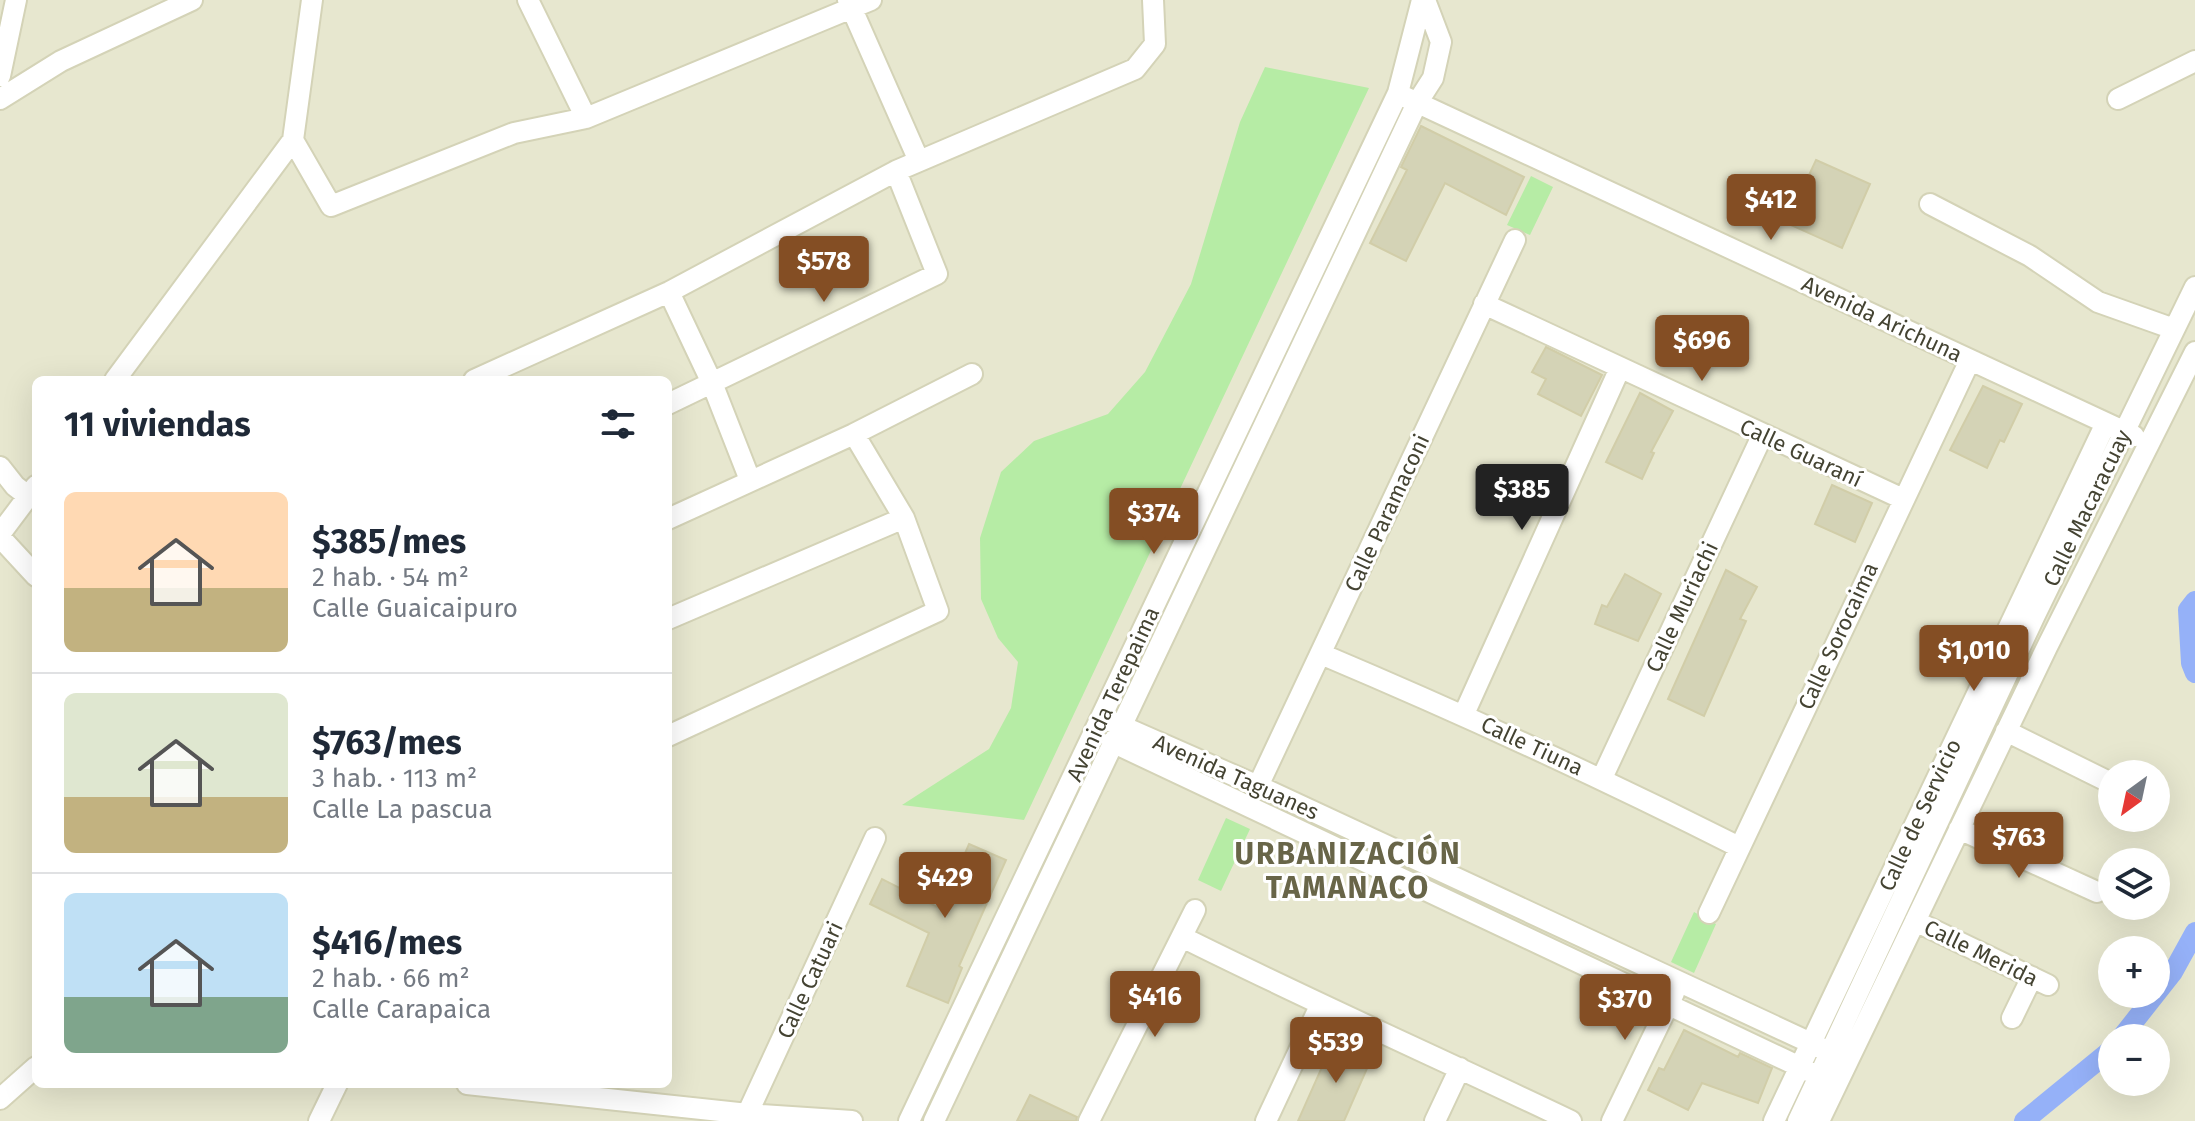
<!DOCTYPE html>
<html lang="es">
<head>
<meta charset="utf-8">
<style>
	body { margin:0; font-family:"Fira Sans",sans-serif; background:#f2f2f3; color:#1f2937; height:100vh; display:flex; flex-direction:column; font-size:30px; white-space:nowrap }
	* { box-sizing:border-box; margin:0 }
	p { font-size:26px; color:#747a83 }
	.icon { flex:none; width:44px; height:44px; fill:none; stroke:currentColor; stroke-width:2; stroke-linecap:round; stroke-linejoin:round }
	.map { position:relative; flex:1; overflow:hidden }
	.drawer { position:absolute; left:32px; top:376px; width:640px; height:712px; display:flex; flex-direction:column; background:#fff; border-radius:12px; box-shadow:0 8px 32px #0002 }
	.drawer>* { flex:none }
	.needle { width:52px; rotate:213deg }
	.tools { position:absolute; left:2098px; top:760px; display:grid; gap:16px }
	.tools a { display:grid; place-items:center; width:72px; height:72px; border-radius:50%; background:#fff; box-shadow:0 8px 32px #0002; font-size:40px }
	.price { position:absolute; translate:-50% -68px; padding:0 18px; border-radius:8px; background:#844e24; color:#fff; font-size:26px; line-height:52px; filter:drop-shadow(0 2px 4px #0008) }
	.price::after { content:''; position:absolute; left:50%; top:48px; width:24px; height:18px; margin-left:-12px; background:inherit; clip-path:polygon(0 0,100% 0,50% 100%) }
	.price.current { background:#222; color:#fff }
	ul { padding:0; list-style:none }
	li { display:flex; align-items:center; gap:24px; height:200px; padding:0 32px }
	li+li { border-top:2px solid #e0e1e3 }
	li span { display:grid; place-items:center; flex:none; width:224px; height:160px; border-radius:12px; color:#555 }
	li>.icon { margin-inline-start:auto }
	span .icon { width:96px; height:96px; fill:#fffc; stroke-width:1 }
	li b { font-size:34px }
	h2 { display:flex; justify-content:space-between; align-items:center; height:96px; padding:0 32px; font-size:34px }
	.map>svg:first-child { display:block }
	.residential { fill:#e7e7cf; fill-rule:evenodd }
	.park { fill:#b6eca5 }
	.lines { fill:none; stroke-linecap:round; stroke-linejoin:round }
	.canal { stroke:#95b1f8; stroke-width:20 }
	.building { fill:#d4d3b6; stroke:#d1cda8; stroke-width:2 }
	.street-casing { stroke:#d4d3b7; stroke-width:24 }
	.street { stroke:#fff; stroke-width:20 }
	.labels { text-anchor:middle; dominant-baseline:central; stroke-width:6; stroke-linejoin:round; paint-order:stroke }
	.street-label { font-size:22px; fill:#444332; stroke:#fff }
	.district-label { font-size:30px; font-weight:bold; letter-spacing:2px; fill:#686548; stroke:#fff }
</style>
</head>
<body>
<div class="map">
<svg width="2195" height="1121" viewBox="0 0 2195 1121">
	<rect width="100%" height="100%" fill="#f3f3e1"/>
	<path class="residential" d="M0 0H2195V1121H0ZM36 380H668V1084H36ZM2112 774H2156V818H2112ZM2112 862H2156V906H2112ZM2112 950H2156V994H2112ZM2112 1038H2156V1082H2112Z"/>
	<path class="park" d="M1265 67 1369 88 1024 820 902 805 989 749 1011 708 1018 662 998 638 981 599 980 538 1001 472 1034 441 1108 414 1145 372 1191 284 1240 122Z
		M1531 176 1553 187 1530 235 1507 225Z
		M1226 818 1250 829 1221 891 1198 880Z
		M1694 912 1716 924 1694 973 1671 962Z"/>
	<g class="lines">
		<path class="canal" d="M2195 601 2188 610 2191 663 2195 673
			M2121 1038 2173 972 2195 932
			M2024 1121 2112 1049"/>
	</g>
	<path class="building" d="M1421 126 1524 177 1506 215 1445 183 1406 261 1370 243 1407 170 1401 167Z
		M1816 160 1870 184 1842 248 1773 217 1788 182 1803 188Z
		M1546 347 1602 375 1581 416 1538 394 1546 379 1532 372Z
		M1983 386 2022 404 2004 442 2000 440 1987 468 1950 450Z
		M1640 393 1673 411 1651 452 1654 453 1642 479 1606 462Z
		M1832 485 1872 503 1855 542 1815 524Z
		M1726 570 1757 587 1740 619 1746 621 1704 716 1668 699Z
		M1625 574 1661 594 1638 641 1595 624 1602 605 1607 607Z
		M969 844 1006 860 959 966 962 968 948 1003 907 986 929 933 870 904 882 879 941 909Z
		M1684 1030 1738 1057 1740 1053 1772 1068 1758 1103 1702 1083 1688 1110 1648 1090 1659 1068 1664 1070Z
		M1334 1040 1372 1057 1344 1121H1298Z
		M1030 1095 1077 1117 1076 1121H1017Z"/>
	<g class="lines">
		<defs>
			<path id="street" d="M312 0 293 140 331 206 514 133 586 118 871 0
				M528 0 586 118
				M848 0 919 161
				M0 76 16 0
				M1405 97 2134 436
				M0 99 61 61 192 0
				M2118 99 2195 61
				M1930 204 2030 256 2098 302 2174 329
				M669 292 712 383 750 480
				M1484 304 1903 499
				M115 380 293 140
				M474 380 669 292 896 171 1135 69 1155 44 1153 0
				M668 404 937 274 896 171
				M0 467 15 486 28 496
				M668 519 854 434
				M0 534 36 486
				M0 537 36 576
				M668 619 904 518
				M1321 654C1463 714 1602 778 1739 847
				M1464 714 1620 368
				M1110 721 1258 786 1841 1057
				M2006 731 2111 783
				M668 736 938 611 904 518 854 434 972 374
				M1112 742 1832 1082
				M1602 778 1762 436
				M1258 786 1515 240
				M1959 829 2097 892
				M1709 913 1970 360
				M1915 921 2048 985
				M1182 937C1310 1001 1441 1059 1571 1121
				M2012 1018 2032 977
				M467 1084 748 1114 852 1121
				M0 1099 36 1067
				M319 1121 337 1084
				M744 1121 875 838
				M909 1121 1398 93 1422 0
				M934 1121 1417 103 1433 78 1441 42 1425 0
				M1089 1121 1195 910
				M1266 1121 1320 1006
				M1435 1121 1460 1068
				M1612 1121 1674 993
				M1774 1121 2106 423
				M1798 1121 2035 615 2195 287
				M1819 1121 2047 647 2195 352"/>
		</defs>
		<use href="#street" class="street-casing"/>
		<use href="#street" class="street"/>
	</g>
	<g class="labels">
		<g class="street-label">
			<text transform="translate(1882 319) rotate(25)">Avenida Arichuna</text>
			<text transform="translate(1801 453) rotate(25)">Calle Guaraní</text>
			<text transform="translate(2087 508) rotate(-64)">Calle Macaracuay</text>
			<text transform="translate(1387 513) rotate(-65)">Calle Paramaconi</text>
			<text transform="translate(1682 607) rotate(-65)">Calle Muriachi</text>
			<text transform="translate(1838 636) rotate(-65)">Calle Sorocaima</text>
			<text transform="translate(1113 694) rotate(-65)">Avenida Terepaima</text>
			<text transform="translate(1532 746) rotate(25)">Calle Tiuna</text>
			<text transform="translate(1236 777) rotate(24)">Avenida Taguanes</text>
			<text transform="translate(1920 815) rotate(-65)">Calle de Servicio</text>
			<text transform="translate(1981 953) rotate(26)">Calle Merida</text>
			<text transform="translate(810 980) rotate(-65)">Calle Catuari</text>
		</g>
		<g class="district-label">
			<text x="1348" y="854">URBANIZACIÓN<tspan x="1348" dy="34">TAMANACO</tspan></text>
		</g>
	</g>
</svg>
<div class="tools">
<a><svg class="needle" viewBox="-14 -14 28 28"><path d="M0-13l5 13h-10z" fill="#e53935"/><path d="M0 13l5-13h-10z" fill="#747a83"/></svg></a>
<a><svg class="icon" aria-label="layers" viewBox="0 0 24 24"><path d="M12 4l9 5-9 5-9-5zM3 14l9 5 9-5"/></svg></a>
<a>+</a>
<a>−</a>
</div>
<b class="price" style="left:1771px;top:242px">$412</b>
<b class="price" style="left:824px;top:304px">$578</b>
<b class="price" style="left:1702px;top:383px">$696</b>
<b class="price current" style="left:1522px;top:532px">$385</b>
<b class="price" style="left:1154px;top:556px">$374</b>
<b class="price" style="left:1974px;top:693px">$1,010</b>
<b class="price" style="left:2019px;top:880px">$763</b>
<b class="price" style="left:945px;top:920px">$429</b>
<b class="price" style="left:1155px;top:1039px">$416</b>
<b class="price" style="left:1625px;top:1042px">$370</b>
<b class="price" style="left:1336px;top:1085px">$539</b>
<section class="drawer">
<h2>11 viviendas<svg class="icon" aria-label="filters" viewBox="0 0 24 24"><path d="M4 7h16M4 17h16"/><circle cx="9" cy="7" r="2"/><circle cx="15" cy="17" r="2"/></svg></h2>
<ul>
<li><span style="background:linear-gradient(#ffd9b3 60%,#c2b280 0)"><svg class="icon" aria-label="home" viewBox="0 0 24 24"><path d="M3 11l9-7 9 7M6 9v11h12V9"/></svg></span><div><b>$385/mes</b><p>2 hab. · 54 m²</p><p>Calle Guaicaipuro</p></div></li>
<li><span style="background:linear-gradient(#dfe7d0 65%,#c2b280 0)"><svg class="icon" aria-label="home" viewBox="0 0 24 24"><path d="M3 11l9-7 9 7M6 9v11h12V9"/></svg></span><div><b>$763/mes</b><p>3 hab. · 113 m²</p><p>Calle La pascua</p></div></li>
<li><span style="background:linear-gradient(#bfe0f5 65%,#7fa58c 0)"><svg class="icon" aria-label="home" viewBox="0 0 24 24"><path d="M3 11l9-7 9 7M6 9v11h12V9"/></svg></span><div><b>$416/mes</b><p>2 hab. · 66 m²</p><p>Calle Carapaica</p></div></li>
</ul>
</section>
</div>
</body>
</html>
